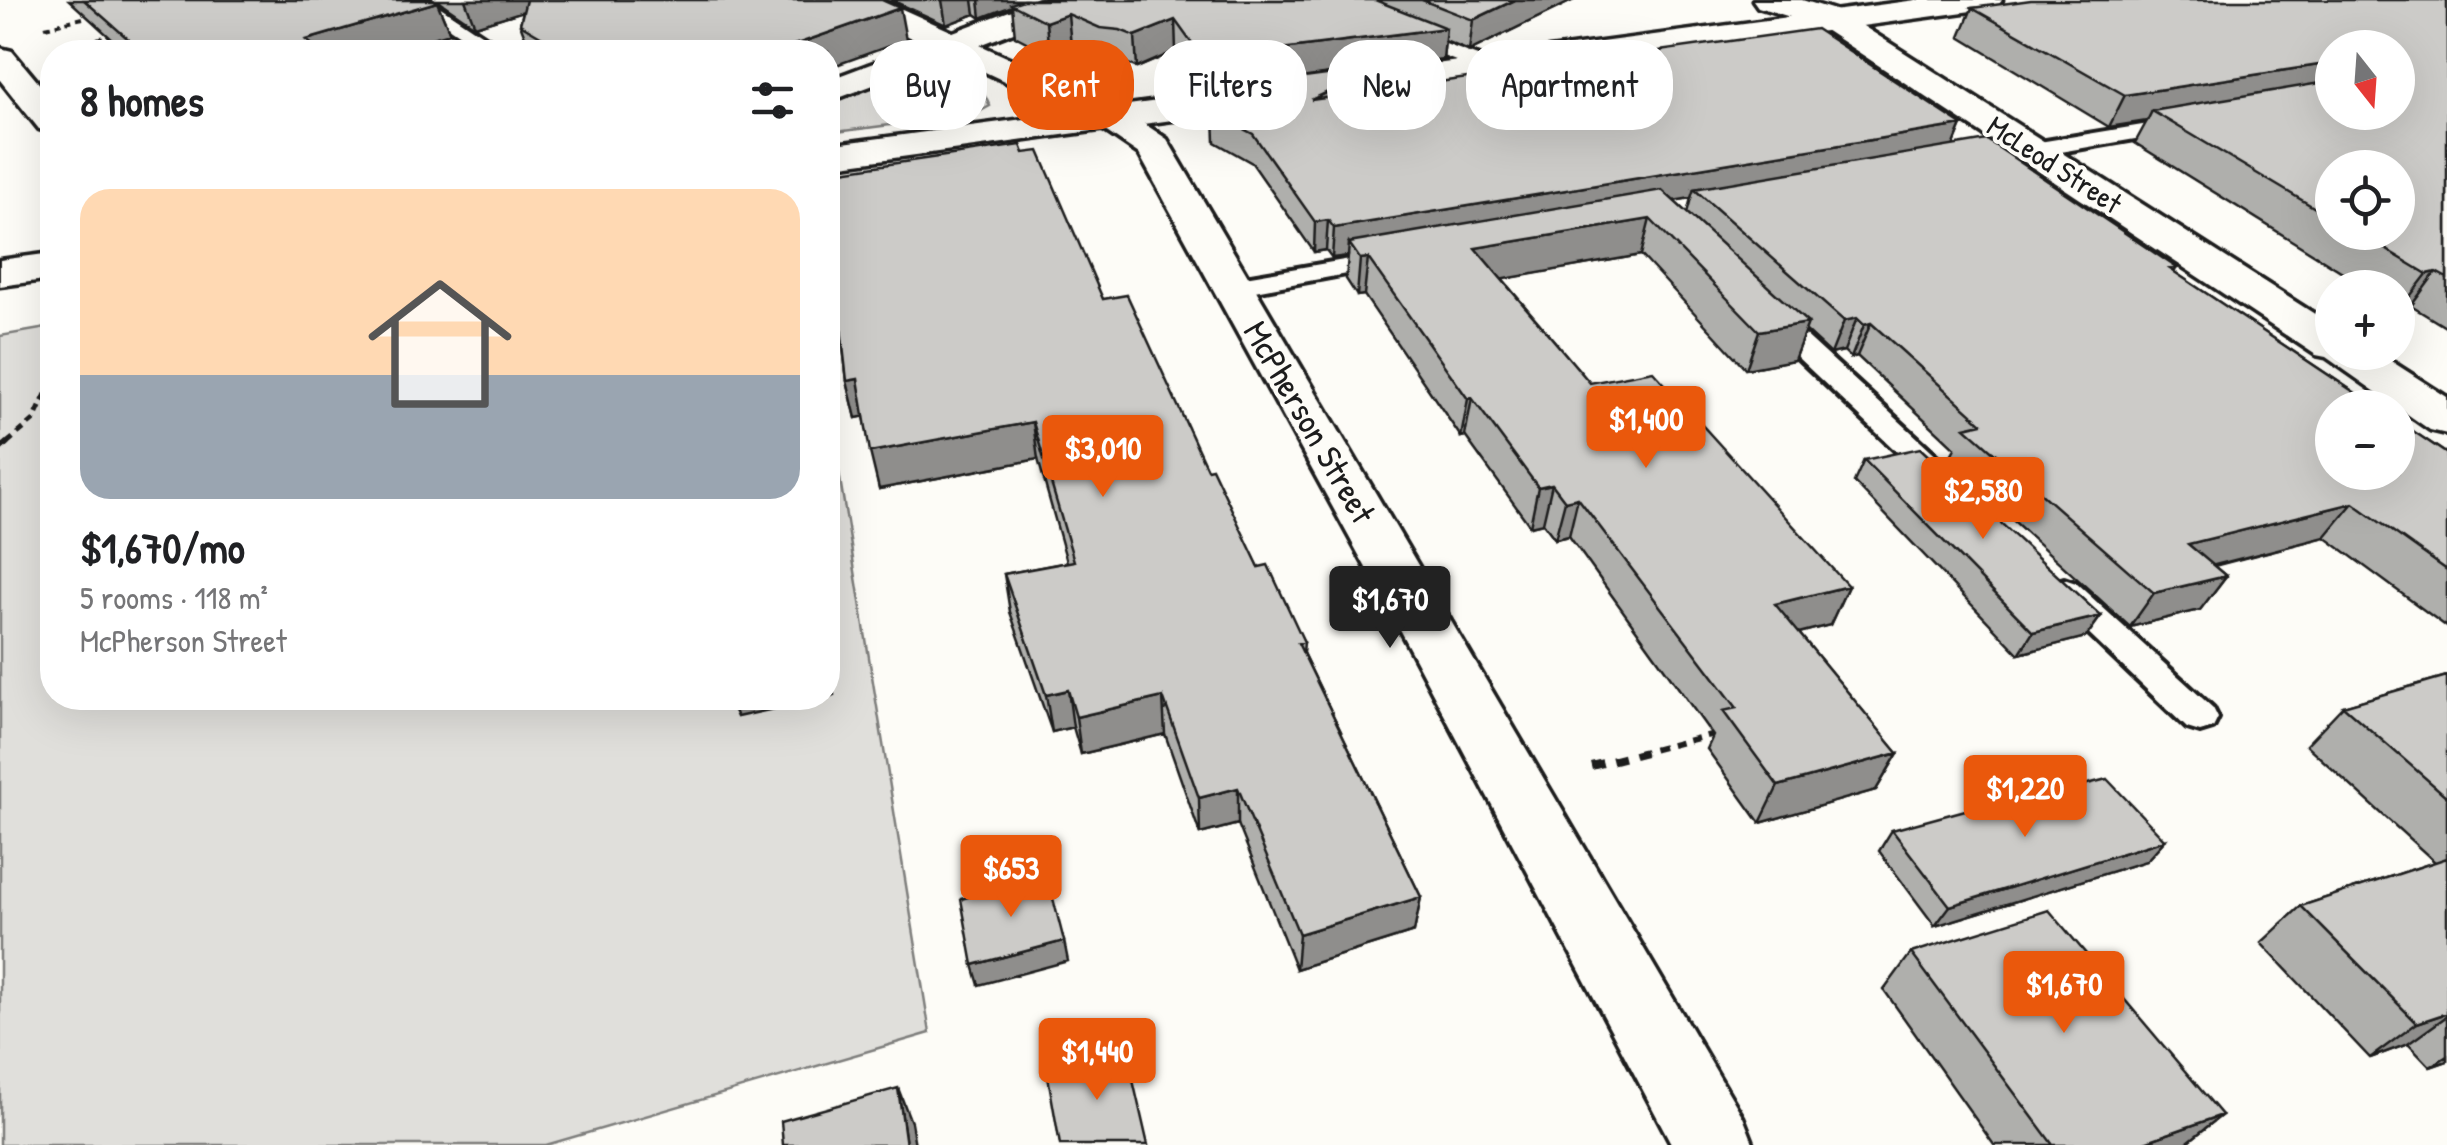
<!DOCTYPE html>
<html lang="en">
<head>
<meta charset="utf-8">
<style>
	body { margin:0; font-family:"Patrick Hand",sans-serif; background:#f6f6f6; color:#202124; height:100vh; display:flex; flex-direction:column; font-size:38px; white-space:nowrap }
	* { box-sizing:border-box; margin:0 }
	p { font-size:32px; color:#757577 }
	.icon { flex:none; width:55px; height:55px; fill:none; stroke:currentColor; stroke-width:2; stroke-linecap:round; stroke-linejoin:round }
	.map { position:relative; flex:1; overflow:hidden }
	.side { position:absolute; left:40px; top:40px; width:800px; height:670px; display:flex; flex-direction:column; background:#fff; border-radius:40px; box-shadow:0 10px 40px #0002 }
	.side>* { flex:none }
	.top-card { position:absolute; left:870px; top:40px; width:950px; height:90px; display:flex; gap:20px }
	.needle { width:65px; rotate:163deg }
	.fabs { position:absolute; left:2315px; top:30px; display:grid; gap:20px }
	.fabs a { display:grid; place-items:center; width:100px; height:100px; border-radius:50%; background:#fff; box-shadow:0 10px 40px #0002; font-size:50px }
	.price { position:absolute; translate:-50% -85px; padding:0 22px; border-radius:10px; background:#ea580c; color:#fff; font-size:32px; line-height:65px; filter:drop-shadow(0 2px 5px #0008) }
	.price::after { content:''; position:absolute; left:50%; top:60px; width:30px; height:22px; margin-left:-15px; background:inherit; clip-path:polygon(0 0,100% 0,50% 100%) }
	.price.active { background:#222; color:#fff }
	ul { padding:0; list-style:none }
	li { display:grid; align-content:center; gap:20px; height:530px; padding:0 40px }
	li span { display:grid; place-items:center; height:310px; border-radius:30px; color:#555 }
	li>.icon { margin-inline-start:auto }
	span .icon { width:180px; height:180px; fill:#fffc; stroke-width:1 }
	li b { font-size:42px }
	h2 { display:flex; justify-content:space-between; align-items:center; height:120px; padding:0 40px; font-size:42px }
	.chip { padding:0 35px; border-radius:40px; background:#fff; box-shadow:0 10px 40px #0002; font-size:35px; line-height:90px }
	.chip.active { background:#ea580c; color:#fff }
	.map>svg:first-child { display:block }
	.green { fill:#e0dfdb; stroke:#7e7e7c; stroke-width:2.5 }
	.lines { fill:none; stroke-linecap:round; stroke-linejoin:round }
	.lane-casing { stroke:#1c1c1c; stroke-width:8 }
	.street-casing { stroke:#1c1c1c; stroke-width:7 }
	.secondary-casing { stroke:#1c1c1c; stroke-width:7 }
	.path-far3 { stroke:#1c1c1c; stroke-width:4; stroke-dasharray:6 5; stroke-linecap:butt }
	.path-far2 { stroke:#1c1c1c; stroke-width:5; stroke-dasharray:8 6; stroke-linecap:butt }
	.path-far1 { stroke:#1c1c1c; stroke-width:6; stroke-dasharray:10 8; stroke-linecap:butt }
	.path { stroke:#1c1c1c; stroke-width:8; stroke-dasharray:12 10; stroke-linecap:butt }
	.lane { fill:#fdfcf7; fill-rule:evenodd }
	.street { fill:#fdfcf7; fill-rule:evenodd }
	.secondary { fill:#fdfcf7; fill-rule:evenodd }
	.wall { fill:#afafac; stroke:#1c1c1c; stroke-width:2.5; fill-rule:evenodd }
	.shaded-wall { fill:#8f8e8c; stroke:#1c1c1c; stroke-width:2.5 }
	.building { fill:#cccbc8; stroke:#1c1c1c; stroke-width:2.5 }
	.labels { text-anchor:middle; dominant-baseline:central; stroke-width:8; stroke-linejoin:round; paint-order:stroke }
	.far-street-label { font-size:30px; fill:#1c1c1c; stroke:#fdfcf7 }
	.street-label { font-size:35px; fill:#1c1c1c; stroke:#fdfcf7 }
</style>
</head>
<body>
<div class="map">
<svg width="2447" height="1145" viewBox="0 0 2447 1145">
	<rect width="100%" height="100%" fill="#fdfcf7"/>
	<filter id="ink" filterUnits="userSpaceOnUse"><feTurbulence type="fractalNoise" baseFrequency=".01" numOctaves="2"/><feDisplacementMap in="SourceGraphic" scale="20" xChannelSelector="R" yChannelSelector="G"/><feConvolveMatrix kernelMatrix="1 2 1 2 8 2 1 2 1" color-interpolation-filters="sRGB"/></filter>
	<g filter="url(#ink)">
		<path class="green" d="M942 70C961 75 984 87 990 106L975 114 828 133V107L875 82Z
			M52 327V698H828V405L930 1033 546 1145H0V336Z"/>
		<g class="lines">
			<defs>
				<path id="lane" d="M408 0H430L508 52H485Z
					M1405 29 1491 61 1494 65 1491 69H1477L1398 39V31Z
					M2185 118 2196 124 2193 129 1967 168 1956 161 1967 154Z
					M1391 252 1400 254 1403 259 1400 264 1233 295 1220 287 1233 279Z
					M1768 307 1777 309 1955 472 1959 479 1955 486H1933L1759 321 1755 315 1759 309Z
					M2064 579 2076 583 2213 708 2218 718 2213 728 2200 732 2187 728 2052 599 2048 591 2052 583Z"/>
				<path id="street" d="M840 0H882L953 32 1039 0H1083L1078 7 980 45 1121 108 1167 139 1743 1117 1754 1145H1672L1382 597 1139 154 1095 124 951 56 828 102V80L924 44 845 7Z
					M1753 0H1802L1841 12 2332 325V352H2377L2447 397V434L2430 430 2326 357 2316 355 1819 26 1758 7Z
					M0 48 12 51 52 99V132L39 129 0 80Z"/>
				<path id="secondary" d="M1916 0H2002L1997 7 1986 9 828 167V145Z
					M52 253V279L0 286V260Z"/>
			</defs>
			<use href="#lane" class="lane-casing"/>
			<use href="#street" class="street-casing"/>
			<use href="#secondary" class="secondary-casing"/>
			<path class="path-far3" d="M45 27 87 17
				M65 47 113 35"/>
			<path class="path-far2" d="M7 443 34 420 52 381"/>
			<path class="path-far1" d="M0 449 9 441
				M1636 754 1718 733"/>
			<path class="path" d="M1591 766 1646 752"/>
			<use href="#lane" class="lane"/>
			<use href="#street" class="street"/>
			<use href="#secondary" class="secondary"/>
		</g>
		<path class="wall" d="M69 0H434L437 2 450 33 385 52H126Z
			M437 0H882L906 40 828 52H531L520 24 523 11 475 26Z
			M891 0H1574L1469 51 1445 41 1443 59 1203 91 1176 51 1137 68 1122 61 1102 60 1071 46 1049 54 1015 36 1012 6 981 18 975 14 946 25Z
			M2447 0V328L2411 306 2401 308 2398 306V288H2368L2135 143 2147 121 2109 127 1960 37 1972 8ZM2332 48H2398L2332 112ZM2332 168 2398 232H2332Z
			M1221 89 1377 91 1962 125 1953 146 2177 268 2174 272 2447 454V627L2325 537 2214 566 2226 576 2200 610 2130 627 1948 461 1955 448 1857 356 1851 358 1844 351 1831 354 1805 330 1794 360 1746 369 1641 255 1502 279 1590 383 1848 586 1830 625 1799 633 1898 753 1876 790 1760 823 1707 749 1713 736 1569 536 1555 539 1543 523 1530 526 1465 436 1461 437 1364 295 1357 296 1346 279 1348 256 1332 258 1326 250 1314 252 1252 163 1215 142 1214 114 1221 113ZM1691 198 1687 213 1673 201Z
			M828 173 1103 299 1207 469 1259 567 1304 642 1303 653 1421 897 1414 932 1296 969 1238 824 1200 834 1165 734 1081 754 1073 727 1052 732 1010 612 1004 574 1067 562 1038 459 879 489 864 416 856 418 847 381 840 321 828 323Z
			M1864 460 2101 616 2086 637 2019 654 1854 482Z
			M2447 676V1061L2430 1067 2408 1044 2370 1058 2261 943 2301 906 2435 862 2306 745 2343 706Z
			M1995 808 2165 840 2146 861 1935 926 1879 851 1892 830Z
			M1911 953 2222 1115 2184 1145H1994L1884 990Z"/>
		<path class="shaded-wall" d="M465 0H541L543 5 475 26Z
			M942 0H973L975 14 946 25Z
			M979 0H1028L981 18Z
			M1515 0H1574L1469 51 1473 20Z
			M437 2 450 33 385 52H312L306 40Z
			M900 8 906 40 828 68V52H774Z
			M1068 14 1071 46 1049 54 1046 22Z
			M1175 20 1176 51 1137 68 1135 36Z
			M1446 28 1443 59 1203 91V59Z
			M2332 63V90L2152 111 2147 121 2109 127 2125 95Z
			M1379 68 1377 96 1311 100Z
			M1962 125 1950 154 1694 189 1691 198 1357 254 1349 243 1348 256 1332 258 1334 228Z
			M1650 219 1641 255 1470 285 1475 248Z
			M1328 220 1326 250 1314 252 1315 222Z
			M1368 258 1364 295 1357 296 1360 259Z
			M2436 272 2411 306 2401 308 2427 274Z
			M836 284 844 320 828 323V286Z
			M1857 318 1844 351 1831 354 1844 321Z
			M1808 323 1794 360 1746 369 1759 331Z
			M1871 323 1857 356 1851 358 1864 325Z
			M858 379 867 416 856 418 847 381Z
			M1472 398 1465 436 1461 437 1468 399Z
			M1033 422 1038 459 879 489 870 452Z
			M1552 484 1543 523 1530 526 1538 487Z
			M1578 498 1569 536 1555 539 1565 501Z
			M2353 503 2325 537 2164 578 2188 544Z
			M2226 576 2200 610 2130 627 2154 593Z
			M1848 586 1830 625 1759 643 1775 604Z
			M2101 616 2086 637 2019 654 2033 632Z
			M828 653 834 695 828 697Z
			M1068 690 1073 727 1052 732 1046 695Z
			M1163 697 1165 734 1081 754 1076 717Z
			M728 698H825L737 717Z
			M1898 753 1876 790 1760 823 1778 786Z
			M1238 788V824L1200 834 1199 798Z
			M2165 840 2146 861 1935 926 1950 906Z
			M1421 897 1414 932 1296 969 1299 934Z
			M1064 941 1068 961 979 985 973 965Z
			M2447 1013V1016L2408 1044 2370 1058 2417 1023Z
			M2447 1056V1061L2430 1067Z
			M898 1088 911 1122 915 1145H906Z
			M2222 1115 2184 1145H2136Z"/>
		<path class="building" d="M84 0H434L437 2 306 40 322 52H143Z
			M526 0H882L900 8 774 52H568L520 24Z
			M1023 0H1375L1446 28 1203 59 1175 20 1135 36 1120 30 1100 28 1068 14 1046 22 1011 4Z
			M1422 0H1515L1473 20Z
			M2031 0H2447V278L2436 272 2427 274 2357 232H2398V168H2332V218L2152 111 2332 81V112H2398V48H2332V63L2125 95 1972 8Z
			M1816 29 1962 125 1334 228 1328 220 1315 222 1253 134 1214 114 1236 111 1221 89 1379 68 1311 100Z
			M1987 140 2177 268 2170 269 2378 408H2332V472H2398V421L2447 454V570L2353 503 2188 544 2226 576 2154 593 1965 427 1982 423 1871 323 1864 325 1857 318 1844 321 1694 189Z
			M1021 145 1024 153 1039 151 1103 299 1127 295 1207 469 1212 468 1259 567 1268 565 1304 642 1298 643 1421 897 1299 934 1238 788 1199 798 1163 697 1076 717 1068 690 1046 695 1004 574 1074 561 1033 422 870 452 858 379 847 381 836 284 828 286V173Z
			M1662 190 1808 323 1759 331 1650 219 1475 248 1590 383 1653 371 1848 586 1775 604 1898 753 1778 786 1723 711 1737 708 1578 498 1565 501 1552 484 1538 487 1472 398 1468 399 1368 258 1360 259 1349 243Z
			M1920 448 2101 616 2033 632 1864 460Z
			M2447 676V797L2343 706Z
			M2107 779 2165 840 1950 906 1892 830 1991 803 1995 808Z
			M2447 858V1013L2417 1023 2301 906Z
			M1047 875 1064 941 973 965 961 899Z
			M2049 910 2222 1115 2136 1145H2053L1911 953Z
			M1126 1050 1148 1145H1060L1047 1071Z
			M898 1088 906 1145H783L781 1121Z"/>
	</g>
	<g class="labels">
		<g class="far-street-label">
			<text transform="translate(2055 164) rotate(33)">McLeod Street</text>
		</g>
		<g class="street-label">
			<text transform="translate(1310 422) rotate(60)">McPherson Street</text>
		</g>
	</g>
</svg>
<div class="fabs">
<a><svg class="needle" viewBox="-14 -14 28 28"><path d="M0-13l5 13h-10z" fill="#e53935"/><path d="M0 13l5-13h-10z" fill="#757577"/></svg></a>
<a><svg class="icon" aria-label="locate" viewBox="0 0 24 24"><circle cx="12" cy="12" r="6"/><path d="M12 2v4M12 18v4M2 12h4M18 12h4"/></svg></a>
<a>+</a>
<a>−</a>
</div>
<b class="price" style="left:1646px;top:471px">$1,400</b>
<b class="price" style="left:1103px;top:500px">$3,010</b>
<b class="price" style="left:1983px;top:542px">$2,580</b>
<b class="price active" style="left:1390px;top:651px">$1,670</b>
<b class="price" style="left:2025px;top:840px">$1,220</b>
<b class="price" style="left:1011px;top:920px">$653</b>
<b class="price" style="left:2064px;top:1036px">$1,670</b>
<b class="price" style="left:1097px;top:1103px">$1,440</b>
<div class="top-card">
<a class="chip">Buy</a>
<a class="chip active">Rent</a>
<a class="chip">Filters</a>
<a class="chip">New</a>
<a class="chip">Apartment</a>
</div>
<section class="side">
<h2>8 homes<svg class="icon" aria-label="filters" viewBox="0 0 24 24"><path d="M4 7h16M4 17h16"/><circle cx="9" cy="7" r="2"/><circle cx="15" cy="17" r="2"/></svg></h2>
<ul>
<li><span style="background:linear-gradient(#ffd9b3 60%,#9aa5b1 0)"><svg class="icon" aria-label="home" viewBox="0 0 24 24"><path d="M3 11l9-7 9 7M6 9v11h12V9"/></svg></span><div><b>$1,670/mo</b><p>5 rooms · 118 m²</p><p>McPherson Street</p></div></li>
</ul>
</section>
</div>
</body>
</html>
